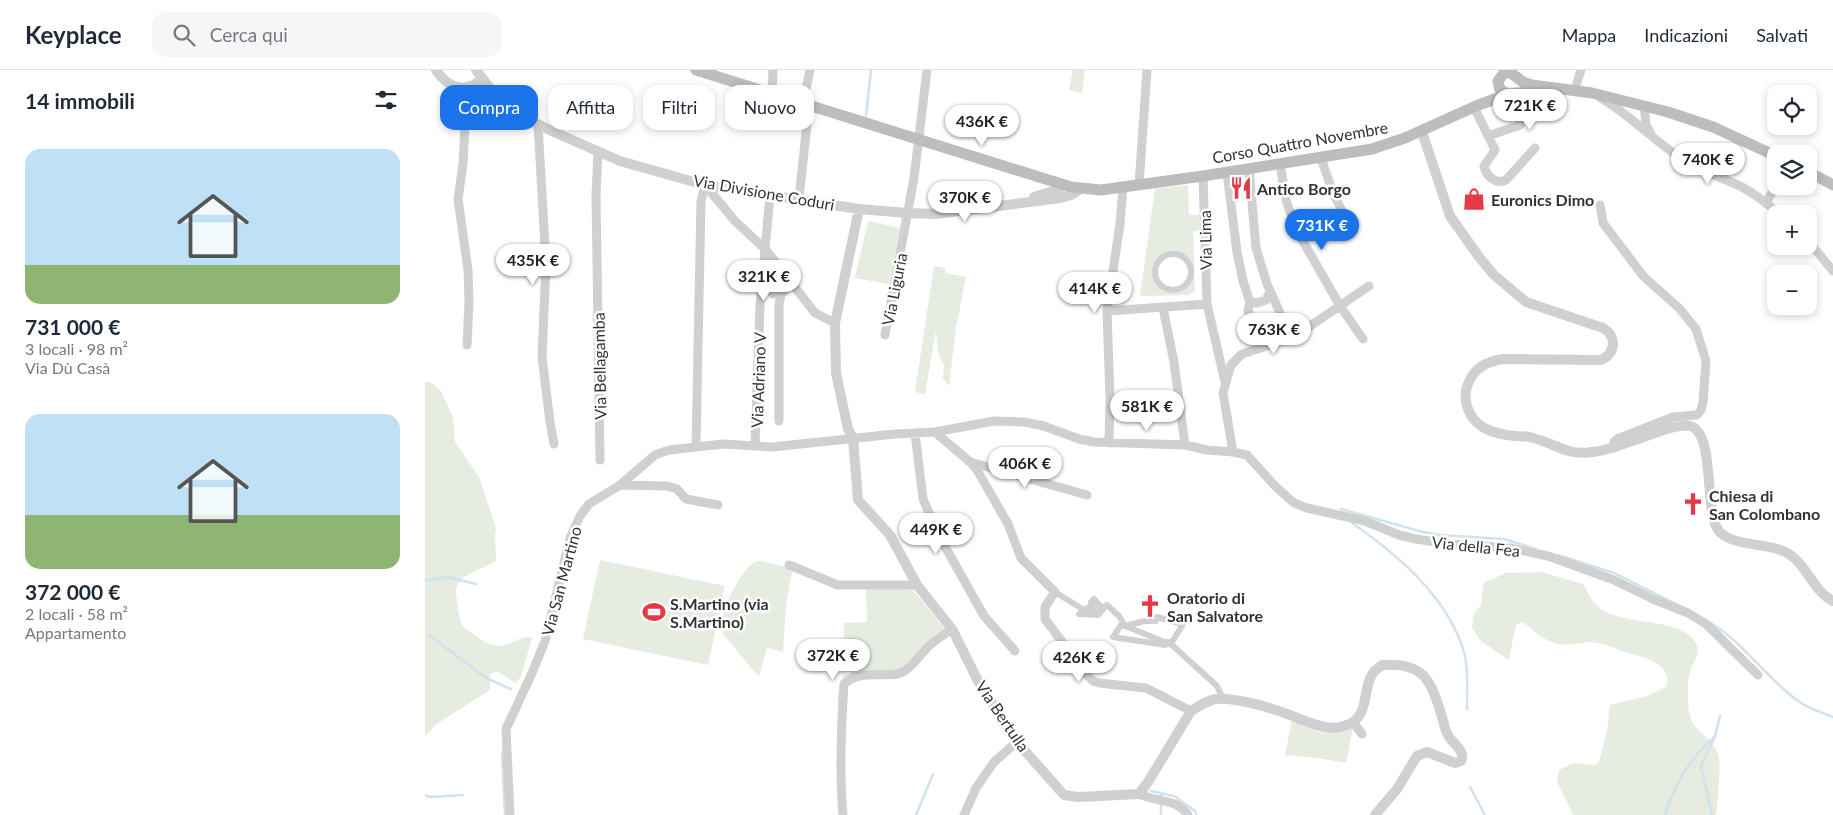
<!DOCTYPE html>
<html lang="it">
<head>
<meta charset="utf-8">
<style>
	body { margin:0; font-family:Lato,sans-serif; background:#f6f6f7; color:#1f2937; height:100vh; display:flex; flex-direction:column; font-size:19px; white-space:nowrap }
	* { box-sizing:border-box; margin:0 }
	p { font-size:16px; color:#747a83 }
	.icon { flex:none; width:28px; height:28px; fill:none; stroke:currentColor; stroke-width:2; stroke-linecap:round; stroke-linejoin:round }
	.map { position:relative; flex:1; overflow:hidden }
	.details { display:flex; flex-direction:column; background:#fff; width:425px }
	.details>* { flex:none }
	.hud { position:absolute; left:15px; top:15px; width:475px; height:45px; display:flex; gap:10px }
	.tools { position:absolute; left:1342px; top:15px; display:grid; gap:10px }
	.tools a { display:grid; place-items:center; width:50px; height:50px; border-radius:10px; background:#fff; box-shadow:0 2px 8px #0003; font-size:25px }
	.price { position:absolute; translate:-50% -42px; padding:0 11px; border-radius:18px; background:#fff; color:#222; font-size:16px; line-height:32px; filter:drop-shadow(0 1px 2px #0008) }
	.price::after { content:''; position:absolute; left:50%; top:30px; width:15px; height:11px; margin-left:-8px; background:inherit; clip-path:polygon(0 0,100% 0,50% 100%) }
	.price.current { background:#1a73e8; color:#fff }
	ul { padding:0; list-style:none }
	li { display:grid; align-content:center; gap:10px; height:265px; padding:0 25px }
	li span { display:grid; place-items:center; height:155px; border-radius:15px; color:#555 }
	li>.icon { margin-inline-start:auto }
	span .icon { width:90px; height:90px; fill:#fffc; stroke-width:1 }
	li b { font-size:21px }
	h2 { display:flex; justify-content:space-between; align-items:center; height:60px; padding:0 25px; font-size:21px }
	.tag { padding:0 18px; border-radius:15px; background:#fff; box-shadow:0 2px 8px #0003; font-size:18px; line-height:45px }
	.tag.current { background:#1a73e8; color:#fff }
	header { display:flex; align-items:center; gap:30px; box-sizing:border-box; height:70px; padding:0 25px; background:#fff; border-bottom:1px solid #e0e1e3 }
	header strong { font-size:24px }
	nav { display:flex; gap:28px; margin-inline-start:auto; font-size:18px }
	.search { width:350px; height:45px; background:#f6f6f7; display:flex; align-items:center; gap:12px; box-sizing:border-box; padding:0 18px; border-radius:15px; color:#747a83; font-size:19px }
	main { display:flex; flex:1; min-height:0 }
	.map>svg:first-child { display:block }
	.green { fill:#e6ecdf; fill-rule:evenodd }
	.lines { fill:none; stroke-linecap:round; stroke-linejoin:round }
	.stream { stroke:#cfe2ee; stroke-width:2.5 }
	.pedestrian { stroke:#d0d0d0; stroke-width:6 }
	.minor { stroke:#d0d0d0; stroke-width:9 }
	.tertiary { stroke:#d0d0d0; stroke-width:10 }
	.secondary { stroke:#bdbdbd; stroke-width:11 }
	.labels { text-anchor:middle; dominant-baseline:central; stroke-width:5; stroke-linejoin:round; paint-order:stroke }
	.street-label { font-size:16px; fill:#333; stroke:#fff }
	.poi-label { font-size:16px; font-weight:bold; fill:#333; stroke:#fff; text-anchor:start }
</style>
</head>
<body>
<header>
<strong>Keyplace</strong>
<div class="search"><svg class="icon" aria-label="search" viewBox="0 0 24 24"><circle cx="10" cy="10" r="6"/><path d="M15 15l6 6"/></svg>Cerca qui</div>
<nav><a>Mappa</a><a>Indicazioni</a><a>Salvati</a></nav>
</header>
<main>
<section class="details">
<h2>14 immobili<svg class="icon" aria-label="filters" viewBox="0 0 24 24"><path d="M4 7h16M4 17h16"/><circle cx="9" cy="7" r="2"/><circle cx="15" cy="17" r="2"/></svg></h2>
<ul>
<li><span style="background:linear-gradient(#bfe0f5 75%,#8fb573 0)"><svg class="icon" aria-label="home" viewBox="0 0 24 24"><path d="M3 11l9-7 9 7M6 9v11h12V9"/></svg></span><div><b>731 000 €</b><p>3 locali · 98 m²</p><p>Via Dù Casà</p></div></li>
<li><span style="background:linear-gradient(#bfe0f5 65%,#8fb573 0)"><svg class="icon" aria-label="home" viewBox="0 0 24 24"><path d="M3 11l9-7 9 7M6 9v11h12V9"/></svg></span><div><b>372 000 €</b><p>2 locali · 58 m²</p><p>Appartamento</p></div></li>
</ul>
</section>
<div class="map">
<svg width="1408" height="745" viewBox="0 0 1408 745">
	<rect width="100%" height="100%" fill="#fff"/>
	<path class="green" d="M648 0H660L657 23 644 20Z
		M763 115 764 145H777L778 160 768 161 770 222 762 225 715 226 730 119ZM748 185C765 186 771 203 760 216 747 225 731 217 731 201L736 190Z
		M443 151 475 158 464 214 430 208Z
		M509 196 520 198V203L541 207 531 258 524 316 518 308 519 295 513 283 511 260 500 324 490 322Z
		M0 311 7 313 16 321 28 347 30 372 54 407 71 458 70 465 71 491C27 513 26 506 37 556 49 564 65 580 80 575 90 572 96 566 107 567L96 607 90 613 72 601 65 604V620L10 655 0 666Z
		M175 490 300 516 283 595 158 569Z
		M332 491H337L366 498 367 501 361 536 358 582 342 578 334 607 298 564C292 546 315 498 332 491Z
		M1116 502 1158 514C1162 520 1165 528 1170 534 1191 556 1241 547 1264 565 1282 580 1267 590 1264 606 1262 617 1262 647 1269 655 1277 665 1288 671 1293 684 1297 695 1292 732 1291 745H1148L1132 711 1134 700 1148 693 1170 695 1174 692 1182 661 1185 635 1222 626 1241 617C1248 595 1222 588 1207 584 1192 580 1181 573 1166 572 1156 572 1144 576 1134 574 1120 572 1109 561 1098 552L1092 554 1090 559 1084 590 1056 571 1047 558 1049 543 1056 535 1058 515 1061 511 1066 510 1080 503Z
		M441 518H481L489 521 520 559 519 561 475 601 424 608 415 631 412 630 418 605 425 604 426 597 420 596 419 553 442 552Z
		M867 650C894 664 899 666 928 658L921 693 893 688 860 685Z"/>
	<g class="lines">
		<path class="stream" d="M441 46 446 0
			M916 439 998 462 1015 465 1079 469 1111 479
			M927 451V453C973 485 1022 526 1039 582 1044 599 1042 621 1042 639
			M1133 485 1189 503 1255 536
			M0 511 22 507 51 514
			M1284 552C1320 573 1342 610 1376 633 1385 639 1398 643 1408 647
			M4 565 61 608 86 619
			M77 682 80 745
			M1045 717 1060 745
			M726 721 749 726 770 741 772 745
			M0 725 5 727 38 725
			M491 745 508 704
			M736 745V723
			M1240 745C1249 713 1265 689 1289 667
			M1287 745 1276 696 1290 666 1295 646"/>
		<path class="pedestrian" d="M730 202a18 18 0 1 1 36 0a18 18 0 1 1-36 0Z
			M630 522 659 540 677 538 682 535 694 546 700 556 747 575 792 616 798 629
			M669 529 678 539 673 545 654 544 667 535 666 532Z
			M732 547 758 554 747 572H740V575L688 567 696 555 700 556 720 551H731Z"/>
		<path class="minor" d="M1150 19 1156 0
			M347 23 348 0
			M1176 28C1209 47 1234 77 1268 96 1284 104 1301 109 1317 117 1330 124 1343 134 1354 144
			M378 33 385 0
			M1219 35 1221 55 1226 64
			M1049 37 1070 80 1059 96C1061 106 1071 115 1081 110L1110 78
			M113 54 121 194 117 287 125 352 129 374
			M1063 66 1095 55 1088 23
			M173 81 171 125 175 390
			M896 88 908 123 926 158
			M855 94 861 130 871 159 915 236 938 269
			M824 99 831 178 842 214 861 256
			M802 103 812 182 818 211 825 232 823 241 835 278
			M778 106 782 234 800 312
			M714 115 722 0
			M374 129 384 35
			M1341 133 1351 115
			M1175 135 1178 153 1219 207 1254 238 1271 259 1281 291 1278 332 1276 340 1272 345 1248 347 1192 369 1189 372V378
			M1384 172 1408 201
			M339 210 348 224H356
			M825 232 832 233 841 230 845 222
			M738 238 749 292 760 375
			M682 241 782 234
			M460 265 489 108 502 0
			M42 275 44 233 43 200 33 129 38 94 42 17
			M354 351V235L356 224 367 214
			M510 362 569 351 599 352 619 356 654 369 669 372 760 375 782 380 808 382 822 385 851 417 869 433 882 438 940 451 974 465 991 469 1024 474 1085 478 1123 486 1189 510 1230 530 1263 543 1281 554 1333 605
			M490 363 498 429 513 464 559 546 590 581
			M684 373 685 329 682 241 695 154 698 117
			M330 376 335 235 345 125
			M271 377 276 131 280 115 310 151 341 180 390 243 410 253
			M808 382 798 323 806 295 817 284 869 267 944 216
			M545 392 662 425
			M195 415 242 416 252 419 261 429 293 435
			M364 495 413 515H492
			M928 652 937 664
			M714 724C730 732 752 728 763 745
			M85 745 81 659 107 603 120 571 145 468 155 446 164 434 195 415 230 385 244 380 298 374 347 377 470 364 510 362 545 392 552 400 583 454 596 488 630 522 620 537V549L662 605 668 611 674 613 721 618 766 641
			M418 745C414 701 416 658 419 614 435 600 453 607 472 604 486 601 495 584 505 575 512 569 520 564 527 559
			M539 745 551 718 569 692 592 672"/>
		<path class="tertiary" d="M11 0C22 17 40 25 57 9
			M51 0 65 18 92 43 122 59 195 91 280 115 434 139 482 143 511 144 636 128 646 125 656 119
			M997 62 1025 146 1054 187 1069 205 1101 232 1178 258C1192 266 1191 283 1176 290L1077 289C1061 292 1049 298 1043 314 1040 321 1040 329 1042 336 1048 358 1069 364 1090 366 1095 366 1100 366 1105 367 1118 370 1131 377 1144 381 1181 392 1248 347 1268 357 1289 369 1280 436 1292 458 1301 476 1341 473 1358 481 1382 491 1386 520 1408 531
			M609 127 632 120 640 115
			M434 139 410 253 411 303 423 359 428 368 433 430 465 465 492 515 527 559 552 609 592 672 639 725 653 727 714 724 723 712 766 641C774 636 781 631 790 629 809 627 844 637 862 644 883 651 905 666 928 652 944 641 938 616 948 603 950 600 954 598 957 595 999 592 1006 610 1017 647 1019 653 1020 660 1023 665 1027 674 1041 680 1036 691L1030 693 1002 682 992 686 972 719 950 745"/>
		<path class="secondary" d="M271 0 646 117 676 120 778 106 947 79 980 68 1051 36 1083 24 1134 19
			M1083 24 1075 20 1073 11 1079 3H1086L1098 12 1107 15 1167 23 1243 42 1288 57 1351 86
			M1384 102 1408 115"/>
	</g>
	<defs>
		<symbol id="restaurant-bare" viewBox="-9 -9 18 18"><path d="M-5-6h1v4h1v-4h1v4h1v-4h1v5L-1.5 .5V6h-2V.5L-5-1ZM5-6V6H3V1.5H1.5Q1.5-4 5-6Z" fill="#e63946" stroke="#fff" stroke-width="2.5" paint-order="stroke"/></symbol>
		<symbol id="shop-bare" viewBox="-9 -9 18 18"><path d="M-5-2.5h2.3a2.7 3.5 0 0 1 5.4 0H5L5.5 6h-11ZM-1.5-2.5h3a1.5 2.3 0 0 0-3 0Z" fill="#e63946" stroke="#fff" stroke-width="2.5" paint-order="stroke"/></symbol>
		<symbol id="church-bare" viewBox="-9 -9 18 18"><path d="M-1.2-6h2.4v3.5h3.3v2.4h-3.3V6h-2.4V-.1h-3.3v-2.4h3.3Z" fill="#e63946" stroke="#fff" stroke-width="2.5" paint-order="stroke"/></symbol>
		<symbol id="stadium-bare" viewBox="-9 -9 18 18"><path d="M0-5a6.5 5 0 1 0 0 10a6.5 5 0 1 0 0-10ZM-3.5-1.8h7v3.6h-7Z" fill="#e63946" stroke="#fff" stroke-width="2.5" paint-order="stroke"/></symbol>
	</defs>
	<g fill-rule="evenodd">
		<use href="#restaurant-bare" x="800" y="102" width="32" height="32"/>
		<use href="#shop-bare" x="1033" y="113" width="32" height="32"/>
		<use href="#church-bare" x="1252" y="418" width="32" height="32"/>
		<use href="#church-bare" x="709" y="520" width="32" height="32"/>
		<use href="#stadium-bare" x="213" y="526" width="32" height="32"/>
	</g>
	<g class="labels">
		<g class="street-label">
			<text transform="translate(875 72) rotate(-10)">Corso Quattro Novembre</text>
			<text transform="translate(339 122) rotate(10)">Via Divisione Coduri</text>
			<text transform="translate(780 170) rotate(-91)">Via Lima</text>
			<text transform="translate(469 219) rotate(-79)">Via Liguria</text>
			<text transform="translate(174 296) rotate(-91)">Via Bellagamba</text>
			<text transform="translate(333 310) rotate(-88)">Via Adriano V</text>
			<text transform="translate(1051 476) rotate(6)">Via della Fea</text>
			<text transform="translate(136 511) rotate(-75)">Via San Martino</text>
			<text transform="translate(578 646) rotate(56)">Via Bertulla</text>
		</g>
		<g class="poi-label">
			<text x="832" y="118">Antico Borgo</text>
			<text x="1066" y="129">Euronics Dimo</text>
			<text x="1284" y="425">Chiesa di<tspan x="1284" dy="18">San Colombano</tspan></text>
			<text x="742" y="527">Oratorio di<tspan x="742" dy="18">San Salvatore</tspan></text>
			<text x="245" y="533">S.Martino (via<tspan x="245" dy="18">S.Martino)</tspan></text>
		</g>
	</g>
</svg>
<div class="tools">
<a><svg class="icon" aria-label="locate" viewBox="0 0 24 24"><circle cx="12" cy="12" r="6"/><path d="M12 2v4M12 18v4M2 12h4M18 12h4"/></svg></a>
<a><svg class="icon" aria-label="layers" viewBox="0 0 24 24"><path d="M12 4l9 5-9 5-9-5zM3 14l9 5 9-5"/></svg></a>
<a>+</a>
<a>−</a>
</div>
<b class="price" style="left:1105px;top:61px">721K €</b>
<b class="price" style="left:557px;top:77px">436K €</b>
<b class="price" style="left:1283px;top:115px">740K €</b>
<b class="price" style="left:540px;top:153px">370K €</b>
<b class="price current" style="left:897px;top:181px">731K €</b>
<b class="price" style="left:108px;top:216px">435K €</b>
<b class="price" style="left:339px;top:232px">321K €</b>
<b class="price" style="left:670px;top:244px">414K €</b>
<b class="price" style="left:849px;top:285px">763K €</b>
<b class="price" style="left:722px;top:362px">581K €</b>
<b class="price" style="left:600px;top:419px">406K €</b>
<b class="price" style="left:511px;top:485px">449K €</b>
<b class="price" style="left:408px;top:611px">372K €</b>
<b class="price" style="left:654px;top:613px">426K €</b>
<div class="hud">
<a class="tag current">Compra</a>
<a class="tag">Affitta</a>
<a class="tag">Filtri</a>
<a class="tag">Nuovo</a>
</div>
</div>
</main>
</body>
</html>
